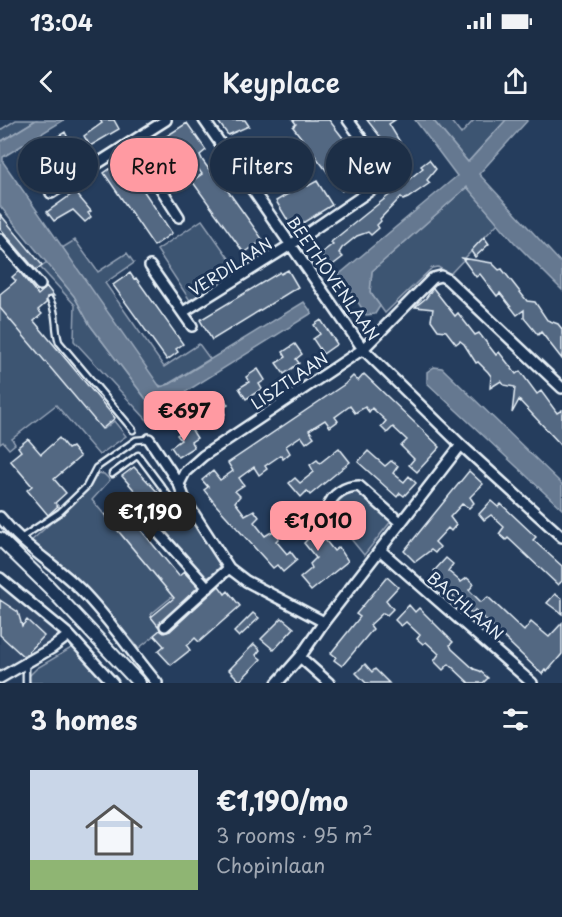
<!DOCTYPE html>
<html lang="en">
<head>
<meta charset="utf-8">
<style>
	body { margin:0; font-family:"Playpen Sans",sans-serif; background:#293a51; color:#f1f3f6; height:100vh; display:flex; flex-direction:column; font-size:22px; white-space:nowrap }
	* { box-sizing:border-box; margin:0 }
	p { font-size:20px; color:#a0a8b3 }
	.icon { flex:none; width:33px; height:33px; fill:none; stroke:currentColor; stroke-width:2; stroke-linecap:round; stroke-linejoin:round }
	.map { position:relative; height:563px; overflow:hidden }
	.side { display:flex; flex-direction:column; background:#1c2e46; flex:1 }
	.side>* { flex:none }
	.guide { position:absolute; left:18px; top:18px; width:526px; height:54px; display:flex; gap:12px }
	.price { position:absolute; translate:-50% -51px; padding:0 14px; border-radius:12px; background:#ff9aa2; color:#111; font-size:20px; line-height:39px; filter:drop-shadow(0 2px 3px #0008) }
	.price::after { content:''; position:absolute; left:50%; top:36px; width:18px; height:14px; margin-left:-9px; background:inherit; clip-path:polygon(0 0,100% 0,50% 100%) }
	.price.current { background:#222; color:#fff }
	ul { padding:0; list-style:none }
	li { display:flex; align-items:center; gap:18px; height:150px; padding:0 30px }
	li+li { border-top:2px solid #3a4a5f }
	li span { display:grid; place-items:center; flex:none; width:168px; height:120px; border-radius:0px; color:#555 }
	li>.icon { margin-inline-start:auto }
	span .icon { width:72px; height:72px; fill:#fffc; stroke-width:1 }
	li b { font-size:26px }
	h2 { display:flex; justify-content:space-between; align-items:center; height:72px; padding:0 30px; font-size:26px }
	.chip { padding:0 21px; border-radius:27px; background:#1c2e46; box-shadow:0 2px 4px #0004,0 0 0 2px #3a4a5f; font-size:21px; line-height:54px }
	.chip.current { background:#ff9aa2; color:#111 }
	.status { display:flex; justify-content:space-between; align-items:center; height:42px; padding:0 30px; background:#1c2e46; direction:ltr }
	.status svg { height:16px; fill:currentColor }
	header { display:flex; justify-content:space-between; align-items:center; height:78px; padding:0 30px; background:#1c2e46; font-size:27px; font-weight:600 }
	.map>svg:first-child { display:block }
	.built { fill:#334a68 }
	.green { fill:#3e5472; stroke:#93a2b5; stroke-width:1.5 }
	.water { fill:#657890; stroke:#99a8ba; stroke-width:1.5 }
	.building { fill:#536782; stroke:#e8f1f8; stroke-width:1.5 }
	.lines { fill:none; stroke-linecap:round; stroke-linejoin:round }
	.service-casing { stroke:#e8f1f8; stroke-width:9 }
	.minor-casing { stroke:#e8f1f8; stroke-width:14 }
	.secondary-casing { stroke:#e8f1f8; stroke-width:16 }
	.service { stroke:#1d3557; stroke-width:4.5 }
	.minor { stroke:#1d3557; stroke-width:9 }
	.secondary { stroke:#1d3557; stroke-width:12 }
	.labels { text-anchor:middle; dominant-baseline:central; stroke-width:6; stroke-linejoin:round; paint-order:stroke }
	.street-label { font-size:16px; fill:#e8f1f8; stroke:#1d3557 }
</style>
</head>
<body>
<div class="status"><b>13:04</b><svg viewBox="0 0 49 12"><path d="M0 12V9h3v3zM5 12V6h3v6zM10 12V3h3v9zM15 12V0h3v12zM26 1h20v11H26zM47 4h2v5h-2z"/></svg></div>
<header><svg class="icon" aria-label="back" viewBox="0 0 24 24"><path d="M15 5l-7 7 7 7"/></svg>Keyplace<svg class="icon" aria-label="share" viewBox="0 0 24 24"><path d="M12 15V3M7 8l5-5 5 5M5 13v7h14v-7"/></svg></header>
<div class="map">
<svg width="562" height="563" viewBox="0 0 562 563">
	<rect width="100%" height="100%" fill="#253d5d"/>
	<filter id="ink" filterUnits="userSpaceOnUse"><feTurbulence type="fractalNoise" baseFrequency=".0167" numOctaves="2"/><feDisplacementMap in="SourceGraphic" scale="12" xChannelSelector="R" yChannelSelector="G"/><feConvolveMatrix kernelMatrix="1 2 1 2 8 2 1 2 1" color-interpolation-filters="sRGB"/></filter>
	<g filter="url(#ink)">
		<path class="built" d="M0 464 62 515 46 527 0 551Z"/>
		<path class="green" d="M16 0H36L0 22V10Z
			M433 0H450L461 14 474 0H506L468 42Z
			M467 67 498 103 450 154 438 147 432 148 385 193 370 172 372 151Z
			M202 100 238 151 191 182 157 130Z
			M75 120 98 152 127 133 134 143 105 163 164 247 199 224 210 239 163 267 155 263 62 128Z
			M47 142 74 176 90 205 155 291 148 301 74 221 75 185 40 147Z
			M0 185 104 309 114 301 126 316 99 335 56 285 12 319 15 324 9 329 3 322 0 324Z
			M98 353 104 354 110 360 92 380 173 476 151 494 163 509 139 528 93 476 29 423 91 366Z
			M351 369 357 370 392 400 364 435 342 408 351 401 337 383Z
			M185 386 222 445 209 457H205L161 406Z
			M73 527 92 544 109 563H30L29 556 37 548Z"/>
		<path class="water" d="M36 0H64L3 37V42L160 267 170 264 304 182 312 193 155 291 90 205 74 176 0 86V22Z
			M415 0H433L468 42 506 0H528L479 54 562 144V170L514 122 467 67 372 151 370 172 380 186 375 194 366 195 354 176 341 168 336 157 457 56Z
			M434 247 442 248 562 364V389L427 263V252Z"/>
		<path class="building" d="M100 0H114L119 9 90 26 84 16 102 3Z
			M217 0H245L249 6 228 15Z
			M293 0H329L368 50 342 71 293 7 296 4Z
			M367 0H395L389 4 400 22 390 29Z
			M187 3 206 30 200 35 203 41 213 55 215 53 263 120 244 133 192 61 202 54 192 40 174 52 171 49 166 53 148 28Z
			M65 12 76 35 42 55 36 45 58 29 55 18Z
			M429 40 436 49 427 60 430 63 408 78 403 80 401 77 380 99 381 101 377 105 379 108 371 115 368 112 357 116 342 128 339 133 343 137 330 147 320 134 333 124 331 122 423 48 421 46Z
			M121 41 125 47 127 46 172 113 154 126 104 53Z
			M317 61 332 85 293 109 276 81 306 63 308 66Z
			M75 72 91 91 88 93 91 97 85 102 73 90 54 101 47 92Z
			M0 94 42 145 36 150 0 108Z
			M484 117 489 124 475 137 471 131Z
			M462 138 492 143 499 150 502 149 527 181 535 182 547 200 558 204 562 209V239L541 212 538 215 524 198V190L517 195 500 173 497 176 480 154 476 157Z
			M288 150 298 167 212 220 200 200 280 152 281 154Z
			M19 151 38 175 47 167 54 176 47 177 46 183 38 190 42 194 34 201 115 298 102 309 0 188V174L16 161 12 157Z
			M130 153 134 159 136 158 183 224 176 229 178 232 167 240 113 165Z
			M433 168 455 196 458 193 475 215 479 213 496 235 499 232 516 254 520 251 537 274 541 271 557 293 562 290V326L519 280 512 293 515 267 504 265 501 261 490 268 491 256 488 252 478 242 476 243 464 224 460 221 456 224 446 211 438 210 431 200 433 189 415 187 426 178Z
			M321 200 337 224 323 234 313 219 320 214 314 205Z
			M295 224 302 234 296 239 299 243 284 254 276 243 286 237 283 232Z
			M258 249 265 260 259 264 262 269 246 279 239 268 249 262 246 257Z
			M364 254 440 327 417 352 409 345 414 339 401 326 407 320 393 307 387 313 381 307 386 301 372 288 369 292 365 287 355 293 350 286 335 297 338 301 330 307 325 300 309 310 314 317 306 323 301 316 286 326 290 333 283 339 281 335 265 346 267 349 259 355 254 347 239 358 244 365 235 371 240 376 235 382 245 395 254 390 259 397 254 402 265 416 273 411 279 418 276 421 287 434 290 431 297 440 283 452 277 445 273 448 216 385 204 370 208 367 202 360 213 351 220 360 233 351 228 343 345 264 353 256 358 261Z
			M221 274 228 285 222 289 225 294 209 304 202 293 212 287 209 282Z
			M190 307 197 318 191 322 194 327 178 337 171 327 181 320 177 315Z
			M59 318 68 329 72 327 80 337 54 359 66 373 55 383 58 386 48 395 27 370 32 366 10 340 21 331 18 327 28 319 41 334Z
			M339 328 350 342 310 375 307 371 301 377 289 363 295 358 300 363 314 352 310 345 317 340 320 343Z
			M368 331 385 346 391 341 398 346 393 353 404 362 409 356 416 363 404 376 400 373 397 377 358 342Z
			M134 347 165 380 148 394 150 396 140 409 179 456 184 452 198 467 158 506 151 497 174 478 105 395 120 383 127 392 142 379 122 356Z
			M469 351 483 364 470 377 474 383 469 388 462 384 450 397 456 405 451 411 448 408 435 422 440 427 435 433 431 430 415 442 404 431Z
			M491 381 498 387 501 384 536 417 533 420 562 446V461L558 465 508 418 506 420 499 414 504 407 491 395 484 400 479 394Z
			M303 392 305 396 309 393 321 408 318 411 334 431 339 427 348 441 311 471 300 458 312 448 310 444 316 438 304 423 307 420 291 401Z
			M446 438 453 444 448 451 454 456 461 462 467 458 474 464 469 470 481 482 488 477 524 511 531 502 549 517 562 503V534L547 552 545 550 542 554 475 490 472 494 437 461 440 457 434 451Z
			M387 457 398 467 386 480 393 489 387 495 383 493 370 505 373 509 342 546 334 540 336 537 331 533 360 497 356 494Z
			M219 466 225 474 228 471 240 486 199 522 195 518 187 526 190 530 171 545 158 531 164 526 154 515 160 510 164 513 170 511Z
			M555 474 562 479V494L547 483Z
			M0 480 18 492 22 506 27 500 44 516 24 537 0 515Z
			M409 485 415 492 419 488 453 522 450 525 452 529 474 549 480 551 488 558 483 563H469L449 544 443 550 434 541 439 534 426 522 423 524 417 519 420 515 406 502 401 506 395 500Z
			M253 493 259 498 239 517 234 512Z
			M282 498 294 508 274 530 261 519Z
			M254 524 260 530 256 535 261 539 240 561 229 550Z
			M365 544 372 552 375 549 389 563H366L356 553Z"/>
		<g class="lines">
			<defs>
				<path id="service" d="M50 180C58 194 54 207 59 222L133 310
					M112 354 138 335 177 387
					M21 418 60 392 86 367 96 348 136 320 149 319
					M26 563V543"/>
				<path id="minor" d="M204 0 363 229 461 325 562 417
					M135 21 137 31 179 97
					M51 73 166 0
					M0 119 40 165
					M150 146 192 206
					M183 192 292 124 390 57 348 0
					M149 319 179 364 185 380 229 448 246 461 324 502
					M179 364 185 352 203 336 363 229 433 158 441 156 447 159 562 268
					M185 380 155 405V409L208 468
					M0 397C24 427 53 443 80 469 109 498 131 532 157 563
					M342 402 328 388C331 374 346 366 359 366L401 403
					M380 430 532 563
					M0 458 69 515 113 563
					M165 506 229 448
					M300 537 329 563
					M0 558 52 528 69 515
					M277 563 300 537 324 502 461 325"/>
				<path id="secondary" d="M0 419 49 467 139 563"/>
			</defs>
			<use href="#service" class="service-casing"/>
			<use href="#minor" class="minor-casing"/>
			<use href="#secondary" class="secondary-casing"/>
			<use href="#service" class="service"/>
			<use href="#minor" class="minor"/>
			<use href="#secondary" class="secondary"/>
		</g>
	</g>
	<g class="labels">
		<g class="street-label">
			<text transform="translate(230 146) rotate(-32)">VERDILAAN</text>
			<text transform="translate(334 158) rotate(55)">BEETHOVENLAAN</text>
			<text transform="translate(289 260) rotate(-34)">LISZTLAAN</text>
			<text transform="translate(466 485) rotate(41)">BACHLAAN</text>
		</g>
	</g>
</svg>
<b class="price" style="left:184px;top:322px">€697</b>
<b class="price current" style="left:150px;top:423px">€1,190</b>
<b class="price" style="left:318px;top:432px">€1,010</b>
<div class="guide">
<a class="chip">Buy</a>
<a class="chip current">Rent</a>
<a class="chip">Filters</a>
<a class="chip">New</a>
</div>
</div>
<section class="side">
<h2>3 homes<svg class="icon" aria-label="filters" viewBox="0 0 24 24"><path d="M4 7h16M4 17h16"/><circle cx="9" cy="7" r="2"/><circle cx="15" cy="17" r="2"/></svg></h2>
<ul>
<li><span style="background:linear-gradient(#c9d6e8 75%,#8fb573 0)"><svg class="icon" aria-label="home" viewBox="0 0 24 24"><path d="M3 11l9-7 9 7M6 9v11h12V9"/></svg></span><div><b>€1,190/mo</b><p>3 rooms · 95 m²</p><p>Chopinlaan</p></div></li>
</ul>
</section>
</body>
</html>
